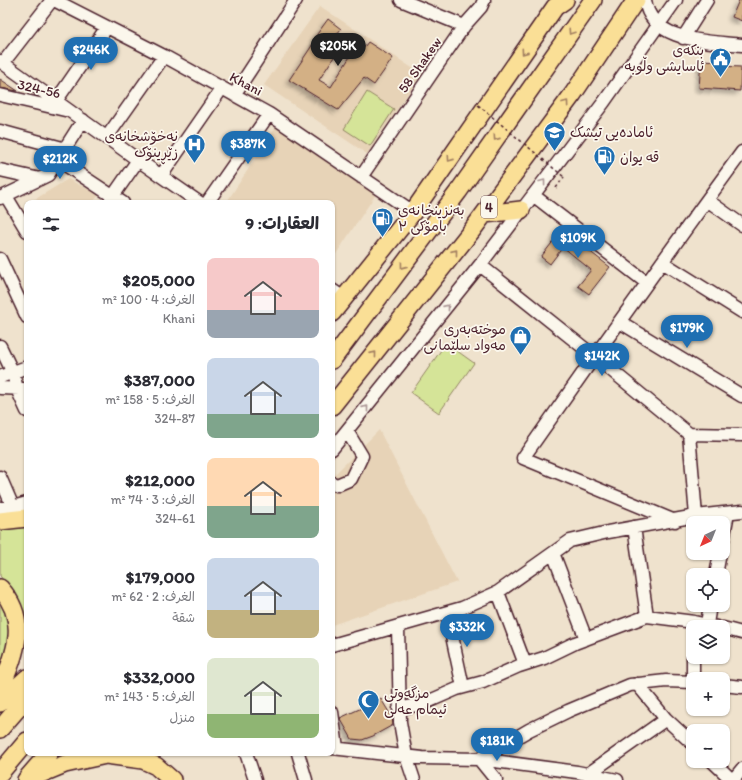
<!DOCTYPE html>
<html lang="ar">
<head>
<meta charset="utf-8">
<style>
	body { margin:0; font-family:Itim,"Playpen Sans Arabic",sans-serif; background:#f7f7f7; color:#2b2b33; direction:rtl; height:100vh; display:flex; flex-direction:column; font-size:15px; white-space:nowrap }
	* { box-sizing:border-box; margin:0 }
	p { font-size:13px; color:#7c7c81 }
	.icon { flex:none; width:22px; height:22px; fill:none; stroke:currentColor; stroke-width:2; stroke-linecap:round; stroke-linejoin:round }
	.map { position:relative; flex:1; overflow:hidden; direction:ltr }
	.details { position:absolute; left:24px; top:200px; width:311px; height:556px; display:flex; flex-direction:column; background:#fff; border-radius:8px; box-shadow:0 1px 3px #0004; direction:rtl }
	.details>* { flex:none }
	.needle { width:26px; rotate:223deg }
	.controls { position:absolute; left:686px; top:516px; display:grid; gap:8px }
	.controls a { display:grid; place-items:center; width:44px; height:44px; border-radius:8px; background:#fff; box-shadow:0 1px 3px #0004; font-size:20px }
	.price { position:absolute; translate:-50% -34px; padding:0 9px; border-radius:14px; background:#1f6fb2; color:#fff; font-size:13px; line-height:26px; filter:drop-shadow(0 1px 2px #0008) }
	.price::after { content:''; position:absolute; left:50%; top:24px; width:12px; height:9px; margin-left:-6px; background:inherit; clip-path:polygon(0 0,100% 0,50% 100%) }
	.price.selected { background:#222; color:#fff }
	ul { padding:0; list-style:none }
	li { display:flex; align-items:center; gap:12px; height:100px; padding:0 16px }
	li span { display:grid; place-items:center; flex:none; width:112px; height:80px; border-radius:8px; color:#555 }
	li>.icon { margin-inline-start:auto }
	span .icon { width:48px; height:48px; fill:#fffc; stroke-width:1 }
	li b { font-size:17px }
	h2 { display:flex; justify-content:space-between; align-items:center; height:48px; padding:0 16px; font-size:17px }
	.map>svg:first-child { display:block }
	.built { fill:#e7d3b7 }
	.green { fill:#d5e498; stroke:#908262 }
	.building { fill:#d3b085; stroke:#4a1f2b; filter:url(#shadow) }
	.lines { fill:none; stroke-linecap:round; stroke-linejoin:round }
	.minor-casing { stroke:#4a1f2b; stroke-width:15 }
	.highway-casing { stroke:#4a1f2b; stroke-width:20 }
	.path { stroke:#4a1f2b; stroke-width:1.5; stroke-dasharray:3 3; stroke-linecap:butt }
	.minor { stroke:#fbf7ec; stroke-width:12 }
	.highway { stroke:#fadf96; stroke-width:17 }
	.path-bridge { stroke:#4a1f2b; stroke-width:1.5; stroke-dasharray:3 3; stroke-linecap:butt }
	.oneway { stroke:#a27f60 }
	.oneway2 { stroke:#ab9695 }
	.labels { text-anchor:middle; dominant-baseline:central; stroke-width:3.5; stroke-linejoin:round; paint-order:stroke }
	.shield { fill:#fbf7ec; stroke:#7f6065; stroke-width:1 }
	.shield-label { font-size:13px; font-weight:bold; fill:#4a1f2b }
	.poi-label { font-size:14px; fill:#4a1f2b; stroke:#fbf7ec; text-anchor:start }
	.street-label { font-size:14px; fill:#4a1f2b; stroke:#fbf7ec }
</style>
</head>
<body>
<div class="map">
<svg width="742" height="780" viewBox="0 0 742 780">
	<defs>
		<filter id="shadow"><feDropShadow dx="-3.5" dy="3.5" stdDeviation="2" flood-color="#0004"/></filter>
	</defs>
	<rect width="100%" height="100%" fill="#efe2cd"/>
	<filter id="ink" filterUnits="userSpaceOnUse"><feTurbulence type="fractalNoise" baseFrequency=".025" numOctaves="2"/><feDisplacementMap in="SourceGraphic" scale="8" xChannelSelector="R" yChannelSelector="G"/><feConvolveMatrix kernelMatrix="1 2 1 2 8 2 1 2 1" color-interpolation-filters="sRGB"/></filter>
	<g filter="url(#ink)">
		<path class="built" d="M320 6 421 74 367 154 264 85Z
			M276 127 376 194 332 260V203H226Z
			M68 179 99 195 92 203H29Z
			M379 430 457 582 332 625V477Z"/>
		<path class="green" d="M367 92 394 109 370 146 344 129Z
			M446 343 474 363 439 413 411 393Z
			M27 524V636L25 620 21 607 14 593 0 576V529Z
			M0 603C8 615 10 635 8 650 7 657 3 664 0 671Z"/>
		<path class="building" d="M739 0H742V21L732 17Z
			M328 19 341 29 337 34 345 40 319 80 331 87 356 47 361 51 368 42 393 58 374 85 364 78 338 110 289 80 317 38 315 37Z
			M701 60 719 61 718 66 741 67 740 91 699 88Z
			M0 79 18 91 0 88Z
			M562 230 610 267 589 294 578 286 591 270 563 247 550 264 541 257Z
			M381 699 392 717 393 725 373 736 362 740 352 739 340 718Z"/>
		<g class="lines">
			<defs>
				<path id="minor" d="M54 0 164 56 269 114 413 212
					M645 0C651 43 710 41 742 45
					M464 26 481 7 484 0
					M683 38 707 0
					M0 61 138 160 200 203
					M3 63 52 0
					M0 95 65 110
					M234 95 296 0
					M56 101 107 27
					M0 131 66 149
					M107 137 164 56
					M58 160 123 203
					M0 170 40 179
					M161 176 222 88
					M361 177 464 26 401 0
					M533 195 647 283
					M6 196 27 231
					M0 198 48 175 83 120
					M707 200 742 225
					M111 203 113 196 138 160
					M207 203 269 114
					M0 259 27 317
					M662 262 742 312
					M480 265 594 356 689 434 742 435
					M332 290 344 298
					M620 322 742 396
					M0 346 13 373 17 389 27 411
					M0 377 27 367
					M0 388 27 389
					M689 434 696 516
					M332 449 480 265 604 102 676 0
					M0 477 13 507
					M332 483 337 485 351 479 362 456 347 431
					M0 508 13 507 27 503
					M675 521 523 458C595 355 668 253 742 152
					M634 527 647 616
					M723 540 728 513
					M553 553 586 639
					M716 575 720 553
					M498 592 525 664
					M447 613 463 687
					M707 624 710 605
					M398 627 400 722 406 756 414 780
					M723 628 742 633
					M332 645 462 608 498 592 570 541 608 532 696 516 742 511
					M693 679V657
					M637 684 666 719 693 744
					M723 685 742 687
					M399 709 425 703 457 689 483 682 519 666 544 658 575 643 647 616 694 622 717 627
					M332 712 337 748
					M332 748 422 758 479 759 577 772 617 780
					M246 753 255 780
					M298 753 306 780
					M712 761 732 780
					M588 774 666 719
					M496 780 479 759 529 730 568 711 630 685 666 681 693 682
					M733 780 742 769"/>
				<path id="highway" d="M484 214 521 210
					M332 313 413 212 555 7 565 0
					M332 360 458 192 593 0
					M332 406 473 229 573 94 636 0
					M0 521 27 518
					M0 588C30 621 15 654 0 690
					M0 703 27 678
					M0 729 27 698
					M0 773 27 741
					M28 777 49 753
					M26 780 65 764 106 755 143 760 156 766 172 780"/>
			</defs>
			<use href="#minor" class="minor-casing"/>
			<use href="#highway" class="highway-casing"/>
			<path class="path" d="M556 188 564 177"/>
			<use href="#minor" class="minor"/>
			<use href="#highway" class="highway"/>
			<path class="path-bridge" d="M478 105 564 177"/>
		</g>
		<defs><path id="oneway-chevron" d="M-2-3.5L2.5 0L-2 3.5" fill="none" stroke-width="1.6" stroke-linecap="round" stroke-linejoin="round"/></defs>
		<g class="oneway">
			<use href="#oneway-chevron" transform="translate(571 32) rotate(124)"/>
			<use href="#oneway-chevron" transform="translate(524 52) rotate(125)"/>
			<use href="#oneway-chevron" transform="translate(566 103) rotate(-54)"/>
			<use href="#oneway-chevron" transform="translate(496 138) rotate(125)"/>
			<use href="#oneway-chevron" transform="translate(450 159) rotate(125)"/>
			<use href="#oneway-chevron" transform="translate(455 252) rotate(-51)"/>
			<use href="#oneway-chevron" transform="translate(403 266) rotate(127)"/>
			<use href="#oneway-chevron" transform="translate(374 354) rotate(-51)"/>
		</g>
		<g class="oneway2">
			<use href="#oneway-chevron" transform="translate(543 182) rotate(-53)"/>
			<use href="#oneway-chevron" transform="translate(447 307) rotate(-51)"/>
			<use href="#oneway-chevron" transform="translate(366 408) rotate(-51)"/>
		</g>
	</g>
	<defs>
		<symbol id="civic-pin" viewBox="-11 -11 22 30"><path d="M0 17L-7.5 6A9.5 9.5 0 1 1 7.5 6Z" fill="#1f6fb2" stroke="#fbf7ec"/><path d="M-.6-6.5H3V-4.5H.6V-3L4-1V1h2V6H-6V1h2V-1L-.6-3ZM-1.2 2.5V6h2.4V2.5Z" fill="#fff"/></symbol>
		<symbol id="school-pin" viewBox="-11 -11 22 30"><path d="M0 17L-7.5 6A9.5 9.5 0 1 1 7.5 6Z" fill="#1f6fb2" stroke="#fbf7ec"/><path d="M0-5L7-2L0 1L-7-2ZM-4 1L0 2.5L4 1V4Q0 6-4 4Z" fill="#fff"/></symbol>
		<symbol id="hospital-pin" viewBox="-11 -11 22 30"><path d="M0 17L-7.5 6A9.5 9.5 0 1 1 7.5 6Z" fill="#1f6fb2" stroke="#fbf7ec"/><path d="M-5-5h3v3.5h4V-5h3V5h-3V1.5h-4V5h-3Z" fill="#fff"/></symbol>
		<symbol id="fuel-pin" viewBox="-11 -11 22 30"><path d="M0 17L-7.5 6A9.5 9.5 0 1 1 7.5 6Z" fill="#1f6fb2" stroke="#fbf7ec"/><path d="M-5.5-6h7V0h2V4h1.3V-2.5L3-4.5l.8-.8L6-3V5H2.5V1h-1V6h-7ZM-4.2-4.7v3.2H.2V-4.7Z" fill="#fff"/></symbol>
		<symbol id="shop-pin" viewBox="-11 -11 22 30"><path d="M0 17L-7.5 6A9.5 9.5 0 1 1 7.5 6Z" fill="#1f6fb2" stroke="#fbf7ec"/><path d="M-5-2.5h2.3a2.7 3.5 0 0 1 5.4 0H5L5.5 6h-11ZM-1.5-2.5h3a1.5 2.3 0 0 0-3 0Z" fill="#fff"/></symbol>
		<symbol id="mosque-pin" viewBox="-11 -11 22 30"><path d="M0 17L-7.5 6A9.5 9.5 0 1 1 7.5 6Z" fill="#1f6fb2" stroke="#fbf7ec"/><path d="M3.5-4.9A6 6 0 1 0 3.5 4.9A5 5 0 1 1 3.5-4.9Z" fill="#fff"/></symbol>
	</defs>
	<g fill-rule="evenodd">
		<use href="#civic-pin" x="708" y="46" width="25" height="34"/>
		<use href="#school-pin" x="542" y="120" width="25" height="34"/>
		<use href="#hospital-pin" x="182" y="132" width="25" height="34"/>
		<use href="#fuel-pin" x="592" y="144" width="25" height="34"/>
		<use href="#fuel-pin" x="370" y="206" width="25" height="34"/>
		<use href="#shop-pin" x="508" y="324" width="25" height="34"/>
		<use href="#mosque-pin" x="356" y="688" width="25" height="34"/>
	</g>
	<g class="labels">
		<rect class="shield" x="481" y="196" width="16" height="22" rx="3"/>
		<g class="shield-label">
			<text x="489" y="207">4</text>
		</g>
		<g class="poi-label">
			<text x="704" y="50" text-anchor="end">بنکەی<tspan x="704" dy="16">ئاسایشی وڵوبە</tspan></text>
			<text x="570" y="132">ئامادەیی تیشک</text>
			<text x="178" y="136" text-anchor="end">نەخۆشخانەی<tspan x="178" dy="16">زێڕینۆک</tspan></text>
			<text x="620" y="157">قه یوان</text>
			<text x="398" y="210">بەنزینخانەی<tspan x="398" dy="16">بامۆکی ٣</tspan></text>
			<text x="506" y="329" text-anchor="end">موختەبەری<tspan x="506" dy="16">مەواد سلێمانی</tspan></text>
			<text x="384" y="693">مزگەوتی<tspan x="384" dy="16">ئیمام عەلی</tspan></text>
		</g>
		<g class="street-label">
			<text transform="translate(420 65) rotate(-55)">58 Shakew</text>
			<text transform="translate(246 84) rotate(28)">Khani</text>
			<text transform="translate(39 89) rotate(13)">324-56</text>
		</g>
	</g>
</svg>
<div class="controls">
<a><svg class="needle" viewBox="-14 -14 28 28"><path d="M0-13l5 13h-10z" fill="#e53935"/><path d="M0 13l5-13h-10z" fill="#7c7c81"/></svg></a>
<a><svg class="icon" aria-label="locate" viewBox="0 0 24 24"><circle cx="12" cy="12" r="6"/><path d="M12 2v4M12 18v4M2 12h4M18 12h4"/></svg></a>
<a><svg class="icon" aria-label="layers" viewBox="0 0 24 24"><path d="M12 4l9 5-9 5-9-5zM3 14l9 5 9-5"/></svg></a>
<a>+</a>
<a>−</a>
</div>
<b class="price selected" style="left:338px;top:67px">$205K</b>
<b class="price" style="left:91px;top:71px">$246K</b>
<b class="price" style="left:248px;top:165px">$387K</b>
<b class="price" style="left:60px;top:180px">$212K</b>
<b class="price" style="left:578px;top:259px">$109K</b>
<b class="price" style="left:687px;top:349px">$179K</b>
<b class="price" style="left:602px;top:377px">$142K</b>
<b class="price" style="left:467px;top:648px">$332K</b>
<b class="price" style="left:497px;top:762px">$181K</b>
<section class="details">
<h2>العقارات: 9<svg class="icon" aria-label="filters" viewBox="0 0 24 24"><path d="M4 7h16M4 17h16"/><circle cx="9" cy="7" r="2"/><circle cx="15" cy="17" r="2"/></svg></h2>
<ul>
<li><span style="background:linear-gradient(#f6c9c9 65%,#9aa5b1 0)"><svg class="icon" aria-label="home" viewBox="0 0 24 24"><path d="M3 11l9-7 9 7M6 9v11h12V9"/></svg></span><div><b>$205,000</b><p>الغرف: 4 · 100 m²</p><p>Khani</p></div></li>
<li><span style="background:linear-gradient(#c9d6e8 70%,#7fa58c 0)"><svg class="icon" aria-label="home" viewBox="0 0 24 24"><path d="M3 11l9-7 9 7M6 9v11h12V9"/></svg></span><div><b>$387,000</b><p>الغرف: 5 · 158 m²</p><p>324-87</p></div></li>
<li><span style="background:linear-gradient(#ffd9b3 60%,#7fa58c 0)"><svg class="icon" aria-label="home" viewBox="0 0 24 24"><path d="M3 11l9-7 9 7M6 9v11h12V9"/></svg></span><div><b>$212,000</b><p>الغرف: 3 · 74 m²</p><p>324-61</p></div></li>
<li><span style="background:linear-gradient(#c9d6e8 65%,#c2b280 0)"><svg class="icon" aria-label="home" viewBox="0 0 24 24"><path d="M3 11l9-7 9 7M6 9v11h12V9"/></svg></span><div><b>$179,000</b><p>الغرف: 2 · 62 m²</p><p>شقة</p></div></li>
<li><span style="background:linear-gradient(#dfe7d0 70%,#8fb573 0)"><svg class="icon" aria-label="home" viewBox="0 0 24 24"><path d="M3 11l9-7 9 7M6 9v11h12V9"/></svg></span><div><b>$332,000</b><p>الغرف: 5 · 143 m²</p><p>منزل</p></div></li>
</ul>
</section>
</div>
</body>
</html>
